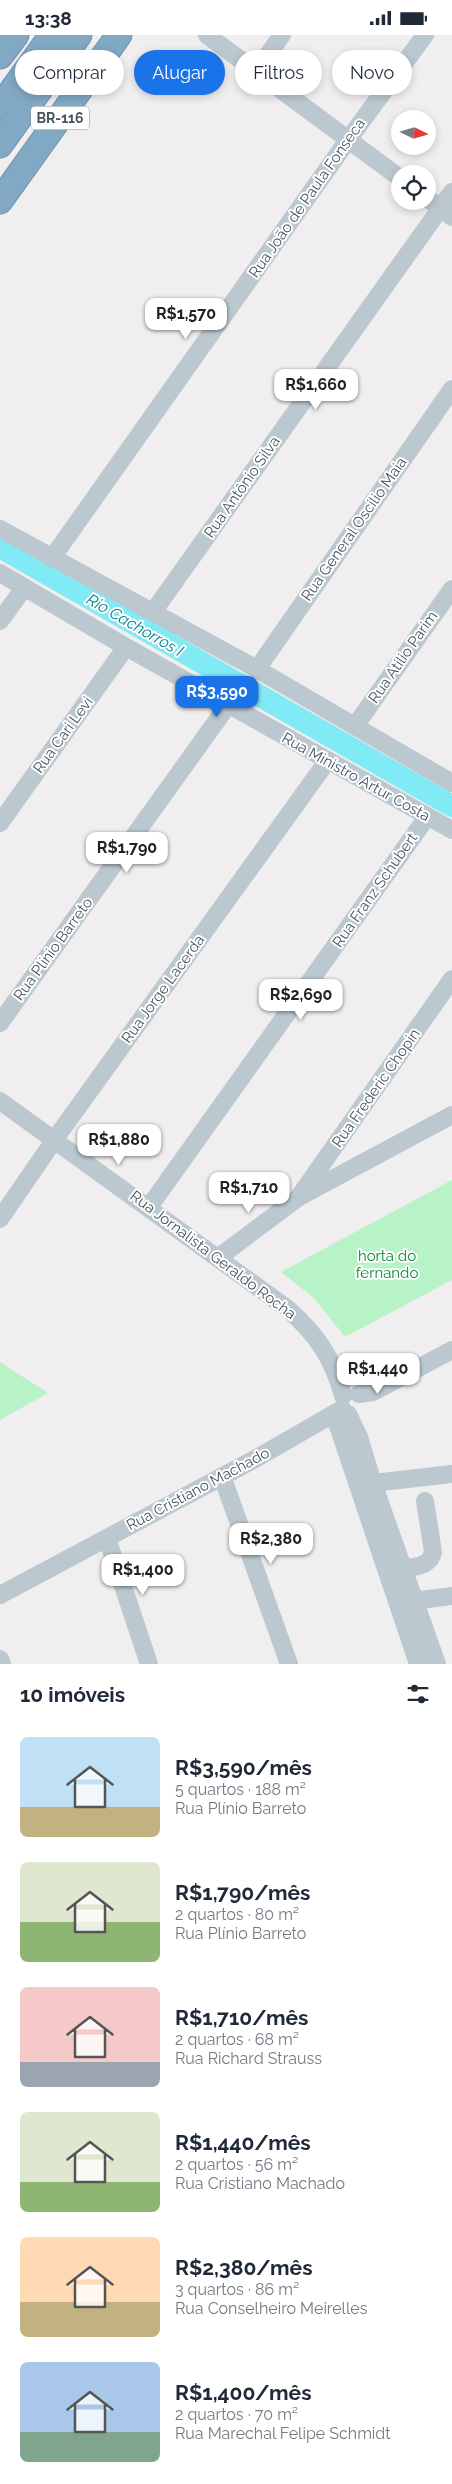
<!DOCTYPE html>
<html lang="pt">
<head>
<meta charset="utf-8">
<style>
	body { margin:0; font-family:Raleway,sans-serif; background:#f2f2f3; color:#1f2937; height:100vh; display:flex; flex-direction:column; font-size:19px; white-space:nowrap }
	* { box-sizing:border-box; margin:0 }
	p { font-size:16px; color:#747a83 }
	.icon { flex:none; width:28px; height:28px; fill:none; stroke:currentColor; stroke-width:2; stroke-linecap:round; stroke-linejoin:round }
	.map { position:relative; height:1629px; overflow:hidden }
	.drawer { display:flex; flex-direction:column; background:#fff; flex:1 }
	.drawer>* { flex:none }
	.hud { position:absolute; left:15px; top:15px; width:422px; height:45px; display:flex; gap:10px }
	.needle { width:32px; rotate:95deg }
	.controls { position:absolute; left:391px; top:75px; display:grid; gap:10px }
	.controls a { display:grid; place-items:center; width:45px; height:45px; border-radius:50%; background:#fff; box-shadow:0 2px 8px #0003; font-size:25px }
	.price { position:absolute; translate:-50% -42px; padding:0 11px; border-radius:10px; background:#fff; color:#222; font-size:16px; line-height:32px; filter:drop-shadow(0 1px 2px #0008) }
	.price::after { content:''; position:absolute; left:50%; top:30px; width:15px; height:11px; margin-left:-8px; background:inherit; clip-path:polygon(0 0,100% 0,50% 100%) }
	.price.current { background:#1a73e8; color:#fff }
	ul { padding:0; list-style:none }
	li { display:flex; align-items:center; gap:15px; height:125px; padding:0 20px }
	li span { display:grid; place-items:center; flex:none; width:140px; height:100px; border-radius:8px; color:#555 }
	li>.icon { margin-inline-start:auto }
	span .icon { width:60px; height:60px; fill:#fffc; stroke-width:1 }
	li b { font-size:21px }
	h2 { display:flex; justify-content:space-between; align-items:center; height:60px; padding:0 20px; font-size:21px }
	.pill { padding:0 18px; border-radius:22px; background:#fff; box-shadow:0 2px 8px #0003; font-size:18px; line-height:45px }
	.pill.current { background:#1a73e8; color:#fff }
	.status { display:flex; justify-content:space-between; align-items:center; height:35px; padding:0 25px; background:#fff; direction:ltr }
	.status svg { height:14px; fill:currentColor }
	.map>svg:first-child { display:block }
	.green { fill:#b8f3c8 }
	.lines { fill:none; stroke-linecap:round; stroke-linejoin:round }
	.river { stroke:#81ebf5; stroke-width:22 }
	.highway-casing { stroke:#6c94ae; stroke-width:27 }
	.minor { stroke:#bbc8cf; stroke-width:18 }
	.highway { stroke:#81a9c3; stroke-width:25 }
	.labels { text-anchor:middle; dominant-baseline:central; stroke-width:4; stroke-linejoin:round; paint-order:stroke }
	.shield { fill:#fff; stroke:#7d888e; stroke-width:1 }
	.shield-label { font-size:14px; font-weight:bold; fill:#45555e }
	.street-label { font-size:15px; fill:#45555e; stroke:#fff }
	.park-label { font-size:15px; fill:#0d873c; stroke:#fff }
	.water-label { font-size:16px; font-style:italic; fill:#04808c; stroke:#fff }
</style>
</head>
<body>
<div class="status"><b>13:38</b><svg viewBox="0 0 49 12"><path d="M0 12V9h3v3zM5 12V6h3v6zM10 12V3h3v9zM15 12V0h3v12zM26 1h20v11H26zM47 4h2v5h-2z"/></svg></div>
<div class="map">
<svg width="452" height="1629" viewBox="0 0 452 1629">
	<rect width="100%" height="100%" fill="#f1eeef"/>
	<path class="green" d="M452 1145V1245L345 1302 314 1263 281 1237Z
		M0 1327 48 1358 0 1385Z"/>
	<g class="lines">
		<path class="river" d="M0 512 452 771"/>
		<defs>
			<path id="highway" d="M0 21 16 0
				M0 72 52 0
				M0 110 79 0
				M0 166 119 0"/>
		</defs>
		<use href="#highway" class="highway-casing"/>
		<path class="minor" d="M207 0 400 143
			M257 35 282 0
			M428 164 452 182
			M0 494 257 634 452 748
			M52 523 348 105 425 0
			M0 538 126 612 452 795
			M153 577 452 157
			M0 586 24 553
			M257 634 452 354
			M355 691 452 554
			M0 788 126 612
			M0 988 228 670
			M0 1066 288 1274C317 1300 333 1323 343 1361
			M301 1159 452 944
			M149 1172 427 782
			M0 1184 55 1104 328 725
			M219 1222 299 1162 452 1080
			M359 1359 373 1357 452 1315
			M334 1379 418 1629
			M348 1379 359 1402 373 1448 437 1629
			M222 1441 289 1629
			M373 1448 452 1439
			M107 1503 149 1629
			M402 1534C415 1531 430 1532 433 1517L425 1466
			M0 1560 255 1424 342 1374
			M413 1566 452 1561
			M0 1624 2 1629"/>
		<use href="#highway" class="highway"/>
	</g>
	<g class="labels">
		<rect class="shield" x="31" y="71.5" width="58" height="23" rx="4"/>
		<g class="shield-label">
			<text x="60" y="83">BR-116</text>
		</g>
		<g class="street-label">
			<text transform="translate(307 163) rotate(-55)">Rua João de Paula Fonseca</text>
			<text transform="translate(242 452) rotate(-55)">Rua Antônio Silva</text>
			<text transform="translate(354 494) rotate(-55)">Rua General Oscilio Maia</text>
			<text transform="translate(403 622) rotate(-55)">Rua Atilio Parim</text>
			<text transform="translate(63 700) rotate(-54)">Rua Cari Levi</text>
			<text transform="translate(356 742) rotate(29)">Rua Ministro Artur Costa</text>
			<text transform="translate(375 855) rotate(-55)">Rua Franz Schubert</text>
			<text transform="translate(53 914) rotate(-54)">Rua Plínio Barreto</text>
			<text transform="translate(163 954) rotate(-54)">Rua Jorge Lacerda</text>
			<text transform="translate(376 1053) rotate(-55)">Rua Frederic Chopin</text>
			<text transform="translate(213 1220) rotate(37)">Rua Jornalista Geraldo Rocha</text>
			<text transform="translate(198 1454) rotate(-28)">Rua Cristiano Machado</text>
		</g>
		<g class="park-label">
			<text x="387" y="1221">horta do<tspan x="387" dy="17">fernando</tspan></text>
		</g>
		<g class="water-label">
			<text transform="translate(135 590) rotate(30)">Rio Cachorros I</text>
		</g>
	</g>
</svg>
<div class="controls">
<a><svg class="needle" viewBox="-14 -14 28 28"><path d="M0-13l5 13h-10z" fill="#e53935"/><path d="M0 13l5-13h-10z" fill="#747a83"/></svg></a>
<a><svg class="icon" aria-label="locate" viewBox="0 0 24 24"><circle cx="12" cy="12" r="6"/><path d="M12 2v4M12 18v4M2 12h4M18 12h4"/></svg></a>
</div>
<b class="price" style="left:186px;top:305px">R$1,570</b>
<b class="price" style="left:316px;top:376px">R$1,660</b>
<b class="price current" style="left:217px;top:683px">R$3,590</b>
<b class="price" style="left:127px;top:839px">R$1,790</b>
<b class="price" style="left:301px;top:986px">R$2,690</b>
<b class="price" style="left:119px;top:1131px">R$1,880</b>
<b class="price" style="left:249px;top:1179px">R$1,710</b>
<b class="price" style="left:378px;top:1360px">R$1,440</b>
<b class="price" style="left:271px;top:1530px">R$2,380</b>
<b class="price" style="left:143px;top:1561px">R$1,400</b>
<div class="hud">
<a class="pill">Comprar</a>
<a class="pill current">Alugar</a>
<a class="pill">Filtros</a>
<a class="pill">Novo</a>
</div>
</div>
<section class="drawer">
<h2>10 imóveis<svg class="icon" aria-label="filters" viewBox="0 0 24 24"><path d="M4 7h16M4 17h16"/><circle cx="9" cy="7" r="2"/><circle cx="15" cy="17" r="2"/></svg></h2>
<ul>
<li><span style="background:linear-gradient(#bfe0f5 70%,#c2b280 0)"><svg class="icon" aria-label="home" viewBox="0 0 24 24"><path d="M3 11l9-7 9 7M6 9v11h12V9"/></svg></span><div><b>R$3,590/mês</b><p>5 quartos · 188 m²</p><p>Rua Plínio Barreto</p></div></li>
<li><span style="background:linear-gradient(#dfe7d0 60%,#8fb573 0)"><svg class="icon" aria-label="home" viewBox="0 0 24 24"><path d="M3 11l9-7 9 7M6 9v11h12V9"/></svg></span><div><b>R$1,790/mês</b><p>2 quartos · 80 m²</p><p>Rua Plínio Barreto</p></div></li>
<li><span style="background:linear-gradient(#f6c9c9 75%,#9aa5b1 0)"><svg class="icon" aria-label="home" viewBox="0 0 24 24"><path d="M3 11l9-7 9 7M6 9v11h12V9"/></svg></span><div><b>R$1,710/mês</b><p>2 quartos · 68 m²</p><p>Rua Richard Strauss</p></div></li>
<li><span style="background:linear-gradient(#dfe7d0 70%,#8fb573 0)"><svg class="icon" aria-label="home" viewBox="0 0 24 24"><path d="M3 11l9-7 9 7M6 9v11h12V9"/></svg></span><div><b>R$1,440/mês</b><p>2 quartos · 56 m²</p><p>Rua Cristiano Machado</p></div></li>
<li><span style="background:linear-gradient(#ffd9b3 65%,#c2b280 0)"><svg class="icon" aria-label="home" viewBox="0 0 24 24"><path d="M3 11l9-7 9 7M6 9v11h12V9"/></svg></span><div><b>R$2,380/mês</b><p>3 quartos · 86 m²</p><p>Rua Conselheiro Meirelles</p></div></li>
<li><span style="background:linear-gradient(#a9c7e8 70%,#7fa58c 0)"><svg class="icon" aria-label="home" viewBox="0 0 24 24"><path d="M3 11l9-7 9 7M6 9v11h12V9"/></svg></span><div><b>R$1,400/mês</b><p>2 quartos · 70 m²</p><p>Rua Marechal Felipe Schmidt</p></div></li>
</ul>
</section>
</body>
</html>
